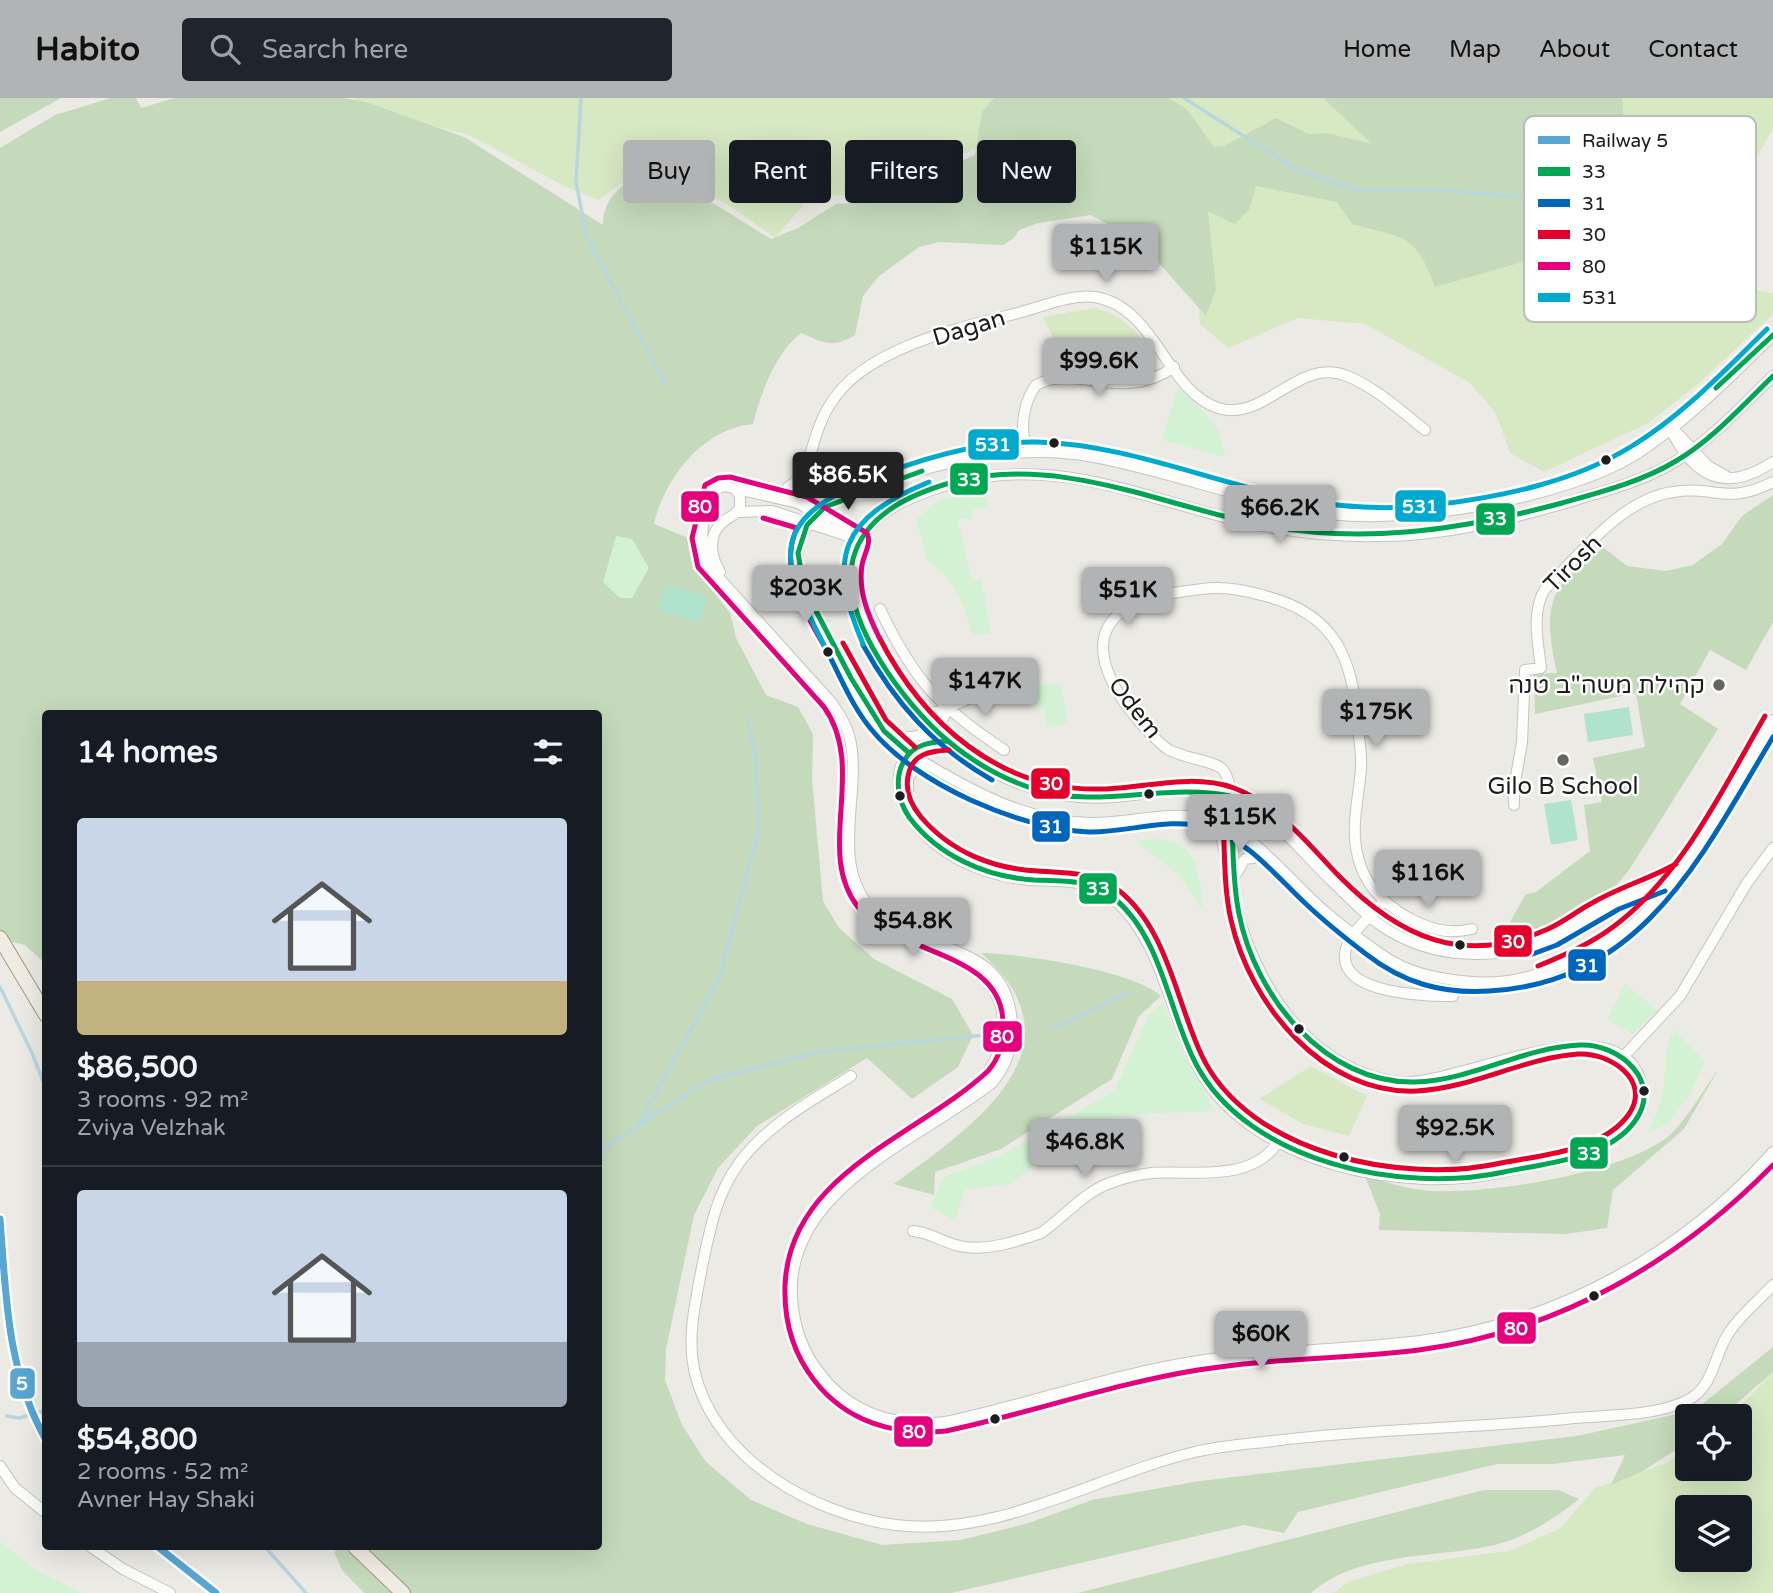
<!DOCTYPE html>
<html lang="en">
<head>
<meta charset="utf-8">
<style>
	body { margin:0; font-family:"Varela Round","Noto Sans Hebrew",sans-serif; background:#20242c; color:#f1f3f6; height:100vh; display:flex; flex-direction:column; font-size:26px; white-space:nowrap }
	* { box-sizing:border-box; margin:0 }
	p { font-size:23px; color:#9ea1a6 }
	.icon { flex:none; width:38px; height:38px; fill:none; stroke:currentColor; stroke-width:2; stroke-linecap:round; stroke-linejoin:round }
	.map { position:relative; flex:1; overflow:hidden }
	.panel { position:absolute; left:42px; top:612px; width:560px; height:840px; display:flex; flex-direction:column; background:#171b24; border-radius:7px; box-shadow:0 7px 28px #0002 }
	.panel>* { flex:none }
	.top-card { position:absolute; left:623px; top:42px; width:665px; height:63px; display:flex; gap:14px }
	.tools { position:absolute; left:1675px; top:1306px; display:grid; gap:14px }
	.tools a { display:grid; place-items:center; width:77px; height:77px; border-radius:7px; background:#171b24; box-shadow:0 7px 28px #0002; font-size:35px }
	.price { position:absolute; translate:-50% -60px; padding:0 16px; border-radius:7px; background:#b2b3b4; color:#111; font-size:23px; line-height:46px; filter:drop-shadow(0 2px 4px #0008) }
	.price::after { content:''; position:absolute; left:50%; top:42px; width:21px; height:16px; margin-left:-10px; background:inherit; clip-path:polygon(0 0,100% 0,50% 100%) }
	.price.selected { background:#222; color:#fff }
	ul { padding:0; list-style:none }
	li { display:grid; align-content:center; gap:14px; height:371px; padding:0 35px }
	li+li { border-top:2px solid #363941 }
	li span { display:grid; place-items:center; height:217px; border-radius:7px; color:#555 }
	li>.icon { margin-inline-start:auto }
	span .icon { width:126px; height:126px; fill:#fffc; stroke-width:1 }
	li b { font-size:30px }
	h2 { display:flex; justify-content:space-between; align-items:center; height:84px; padding:0 35px; font-size:30px }
	.pill { padding:0 24px; border-radius:7px; background:#171b24; box-shadow:0 7px 28px #0002; font-size:24px; line-height:63px }
	.pill.selected { background:#b2b3b4; color:#111 }
	header { display:flex; align-items:center; gap:42px; box-sizing:border-box; height:98px; padding:0 35px; background:#b2b3b4; color:#111 }
	header strong { font-size:33px }
	nav { display:flex; gap:38px; margin-inline-start:auto; font-size:24px }
	.search { width:490px; height:63px; background:#20242c; display:flex; align-items:center; gap:18px; box-sizing:border-box; padding:0 24px; border-radius:7px; color:#9ea1a6; font-size:26px }
	.map>svg:first-child { display:block }
	.grass { fill:#d6e9c3; fill-rule:evenodd }
	.forest { fill:#c4daba }
	.park { fill:#d3f2d3 }
	.pitch { fill:#b0e3ce }
	.lines { fill:none; stroke-linecap:round; stroke-linejoin:round }
	.stream { stroke:#b9d6df; stroke-width:3.5 }
	.minor-casing { stroke:#c4c4c1; stroke-width:12 }
	.major-casing { stroke:#a19882; stroke-width:16 }
	.minor { stroke:#fcfcfb; stroke-width:10 }
	.major { stroke:#f0ebe3; stroke-width:14 }
	.bus-1-casing { stroke:#fff; stroke-width:10 }
	.bus-2-casing { stroke:#fff; stroke-width:10 }
	.bus-3-casing { stroke:#fff; stroke-width:10 }
	.bus-4-casing { stroke:#fff; stroke-width:10 }
	.bus-5-casing { stroke:#fff; stroke-width:10 }
	.bus-1 { stroke:#00a651; stroke-width:5 }
	.bus-2 { stroke:#0065bd; stroke-width:5 }
	.bus-3 { stroke:#e4002b; stroke-width:5 }
	.bus-4 { stroke:#e5007d; stroke-width:5 }
	.bus-5 { stroke:#00a9ce; stroke-width:5 }
	.rail-1-casing { stroke:#fff; stroke-width:12 }
	.rail-1 { stroke:#57a6d3; stroke-width:7 }
	.bus-dot { fill:#1d1d1d; stroke:#fff; stroke-width:2.5 }
	.poi-dot { fill:#656563; stroke:#fff; stroke-width:2.5 }
	.labels { text-anchor:middle; dominant-baseline:central; stroke-width:5; stroke-linejoin:round; paint-order:stroke }
	.street-label { font-size:24px; fill:#1d1d1d; stroke:#fff }
	.poi-label { font-size:24px; fill:#1d1d1d; stroke:#fff; text-anchor:end }
	.key { fill:#fff; stroke:#bbb; stroke-width:2 }
	.key-label { font-size:19px; fill:#1d1d1d }
	.line-badge { stroke:#fff; stroke-width:2.5 }
	.badge-label { font-size:19px; text-anchor:middle; font-weight:bold; fill:#fff }
</style>
</head>
<body>
<header>
<strong>Habito</strong>
<div class="search"><svg class="icon" aria-label="search" viewBox="0 0 24 24"><circle cx="10" cy="10" r="6"/><path d="M15 15l6 6"/></svg>Search here</div>
<nav><a>Home</a><a>Map</a><a>About</a><a>Contact</a></nav>
</header>
<div class="map">
<svg width="1773" height="1495" viewBox="0 0 1773 1495">
	<rect width="100%" height="100%" fill="#ebeae5"/>
	<path class="grass" d="M354 0H1005L987 47 853 97 811 98 775 140C725 103 699 84 635 76L598 102 564 88 469 37 357 8Z
		M1157 0H1773V30L1731 105 1728 188 1773 195V216L1698 286 1648 325 1544 374 1510 355 1496 315 1470 285 1365 226 1298 220 1228 250 1200 226 1188 27Z
		M1095 210C1118 215 1149 239 1154 263L1148 271 1068 270 1043 219Z
		M1311 968 1367 998 1349 1038 1303 1026 1260 1001Z
		M1773 1275V1495H1333L1348 1484 1408 1466 1509 1453 1561 1430 1595 1390 1667 1365 1687 1350V1370H1740V1318H1730ZM1687 1409H1740V1461H1687Z"/>
	<path class="forest" d="M0 0H61L0 34Z
		M111 0H136L141 10 175 0H343L366 4 464 39 603 127C602 96 633 74 662 75L685 97 713 105 771 141 798 130 836 106 855 105 884 90 921 81 975 57 982 14 994 0H1168L1187 11 1214 49 1224 48 1276 20 1309 36 1327 35 1372 46 1323 0H1622L1626 62 1652 92 1659 116 1636 162 1587 164 1540 159 1435 189C1415 134 1403 140 1352 126L1337 104 1256 88 1249 112 1235 126 1208 113 1216 191 1206 218 1142 146 1091 117 1038 125 1019 132 1014 140 1003 147 939 144 919 149 878 179 863 198 855 237C833 251 823 244 801 235 775 255 761 295 753 326 703 330 664 381 654 426L693 442 694 468 730 515 736 540 766 597 798 609 813 636 812 681 823 803 839 830 874 861 952 901 973 937 958 969 912 1001 867 960 757 1028 718 1070 694 1117 666 1251 665 1282 682 1327 706 1364 751 1402 807 1426 882 1447 961 1442 1026 1426 1092 1402 1200 1383 1577 1338 1695 1312 1773 1249V1274L1722 1318H1687V1345L1641 1374 1611 1387 1625 1357 1552 1366H1497L1298 1414 1284 1435 1244 1427 951 1495H364L342 1472 334 1454 339 1449H598V616H46L45 865 25 847 0 841V50L55 17Z
		M1773 397V524L1746 572 1710 552 1680 606 1718 631 1629 772 1608 797 1552 834 1508 848 1509 826 1526 796 1536 794 1590 753 1584 707 1602 704 1593 660 1645 649 1636 595 1535 616 1534 576 1557 575C1543 511 1546 487 1604 450L1627 468 1666 473 1693 467 1722 446 1742 418Z
		M981 855C1022 856 1132 872 1161 898L1139 918 1112 981 1001 1051 935 1074 934 1097 894 1086C971 1030 1090 950 981 855Z
		M1718 972 1684 1031 1613 1092 1607 1130 1566 1136 1379 1132 1380 1116 1365 1078C1383 1083 1403 1090 1422 1092 1479 1099 1634 1075 1674 1033 1690 1016 1703 992 1718 972Z
		M1484 1392H1558L1579 1401C1551 1423 1521 1443 1485 1449 1428 1460 1357 1455 1311 1495H1078Z"/>
	<path class="park" d="M1178 289C1200 315 1223 322 1225 359L1162 342Z
		M985 392 987 408 972 412 973 421H958L972 482H982L991 536 973 537C964 508 954 478 927 463L916 421 939 403Z
		M616 438 632 441 649 470 632 500H620L603 484Z
		M1060 584 1068 626 1047 630 1044 610 1034 612 1030 590Z
		M1156 741C1201 743 1199 779 1204 815L1179 777 1135 743Z
		M1625 886 1657 912 1633 936 1607 922Z
		M1163 904 1184 958 1215 1013 1134 1016 1093 1025 1010 1086 965 1092 955 1123 930 1109 944 1079 1000 1058 1114 993 1149 917Z
		M1675 932 1705 964 1691 994 1669 1025 1648 1035C1655 1020 1661 1007 1663 992 1668 966 1659 956 1675 932Z
		M0 1444 37 1473 83 1495H0Z"/>
	<path class="pitch" d="M665 487 707 498 700 524 658 512Z
		M1629 609 1633 637 1588 644 1584 616Z
		M1571 702 1578 742 1551 747 1544 706Z"/>
	<g class="lines">
		<path class="stream" d="M581 0 576 84 587 140 666 287
			M1184 0 1297 72 1357 92H1442L1539 101 1606 126 1670 166 1697 190
			M0 889 32 955 46 991
			M1052 932 1127 895
			M639 1025 719 881 758 735 757 670 748 620
			M598 1054 709 982 820 954 985 937
			M7 1318 19 1320 46 1312
			M265 1449 306 1495"/>
		<defs>
			<path id="minor" d="M1773 237C1731 278 1687 323 1638 355 1567 400 1413 426 1331 416 1250 405 1174 374 1094 359 1006 343 918 368 838 403 804 419 789 451 803 487 818 524 861 609 886 636 902 653 923 664 942 675 989 702 1034 723 1089 725 1131 726 1178 709 1218 724 1256 738 1292 785 1322 811 1341 828 1362 843 1382 857 1409 876 1439 881 1472 884 1509 887 1544 877 1577 860 1597 850 1618 840 1635 825 1688 780 1736 682 1773 622
				M1670 330C1694 379 1724 396 1773 364
				M1676 334 1708 368 1726 378
				M1038 353 1025 344C1020 326 1025 302 1036 287 1077 265 1121 306 1174 269
				M776 398 805 377
				M810 410C800 391 806 373 811 354 816 337 821 320 831 305 865 250 959 230 1018 215 1041 209 1071 196 1095 199 1156 209 1166 293 1218 310 1265 325 1298 258 1347 278 1375 289 1401 313 1425 332
				M738 414 772 413 851 439
				M861 441 798 405 724 388C701 393 696 452 711 471L831 604C839 615 847 627 850 641 862 694 830 762 869 808 913 860 1007 836 1012 926 1013 948 1006 968 992 985 919 1042 785 1091 792 1200 794 1229 803 1256 822 1278 852 1316 898 1330 945 1324 1030 1306 1113 1276 1198 1263 1272 1252 1347 1252 1420 1243 1557 1225 1681 1157 1773 1054
				M720 474C711 459 707 438 722 425 728 419 735 418 740 410V398L736 392
				M880 511C914 583 938 607 1004 652
				M919 617 942 613 976 597
				M888 638 912 639 936 633
				M933 639 948 611
				M948 643C932 644 913 646 904 661 895 678 898 702 909 717 935 755 976 775 1021 781 1055 785 1090 778 1116 803 1161 843 1170 915 1197 967 1247 1066 1408 1098 1507 1073 1548 1063 1611 1058 1636 1020 1644 1009 1644 994 1640 981 1614 903 1457 989 1400 984 1371 982 1339 966 1317 948 1273 911 1245 852 1233 797 1227 773 1225 747 1217 723
				M908 706V681L922 656
				M1514 707V690L1522 644 1525 572 1541 570C1538 544 1531 514 1545 491 1580 457 1621 401 1673 394 1715 387 1725 408 1773 384
				M1234 773C1231 746 1238 696 1224 673 1217 662 1181 661 1166 650 1132 622 1069 546 1126 511 1148 497 1177 494 1202 491 1223 488 1245 492 1265 498 1336 516 1353 561 1358 628 1359 641 1362 656 1361 670 1359 699 1350 730 1358 759 1364 786 1383 805 1407 819 1429 831 1447 837 1472 831
				M1236 776 1245 761 1266 758
				M1672 779C1648 794 1622 798 1598 812 1583 820 1569 831 1554 838 1499 865 1430 862 1379 826 1363 815 1349 799 1334 785 1304 757 1273 715 1234 699 1198 685 1150 696 1113 699 1037 705 965 669 914 613 899 595 888 573 876 552 856 517 839 476 863 438 877 414 905 402 929 393 1049 349 1141 402 1257 427 1297 435 1338 439 1379 438 1444 438 1506 422 1569 404 1604 393 1641 384 1673 365 1710 343 1742 308 1773 278
				M1384 803C1372 817 1347 836 1345 856 1341 897 1429 898 1453 898
				M958 860C1014 889 1017 948 974 991
				M1624 958 1680 898 1747 785 1773 750
				M851 978C811 1003 768 1026 739 1065 716 1097 710 1131 702 1169 696 1202 687 1237 694 1271 713 1360 813 1417 896 1427 1000 1440 1097 1377 1195 1354 1220 1348 1247 1346 1273 1343 1373 1330 1474 1331 1574 1320 1609 1317 1652 1318 1684 1304 1716 1290 1712 1258 1730 1233 1742 1216 1759 1202 1773 1187
				M913 1133C929 1134 944 1145 960 1148 985 1154 1018 1143 1041 1135 1064 1119 1083 1095 1110 1085 1124 1080 1138 1076 1152 1075 1194 1072 1248 1085 1277 1046
				M0 1368 15 1390 46 1415
				M91 1449 123 1471 170 1495"/>
			<path id="major" d="M0 840 46 917
				M355 1449 403 1495"/>
		</defs>
		<use href="#minor" class="minor-casing"/>
		<use href="#major" class="major-casing"/>
		<use href="#minor" class="minor"/>
		<use href="#major" class="major"/>
		<defs>
			<path id="bus-1" d="M1716 290 1773 237
				M948 643C931 644 913 646 904 663 894 680 898 703 909 719 938 758 986 779 1034 782 1061 783 1092 781 1114 800 1163 841 1168 913 1196 966 1248 1065 1403 1096 1504 1074 1546 1065 1608 1061 1635 1023 1664 983 1618 945 1580 947 1523 949 1472 983 1415 984 1325 986 1255 898 1239 816 1231 777 1234 737 1230 698 1165 684 1099 712 1034 691 1003 681 973 664 948 643 906 608 838 520 853 461 865 415 915 394 957 383 1057 359 1152 403 1248 424 1354 448 1458 433 1562 405 1601 394 1641 384 1676 363 1713 341 1742 308 1773 278
				M909 655 884 633 851 580 804 490 798 455 807 427 825 409 922 373"/>
			<path id="bus-2" d="M863 547C895 605 934 649 992 682
				M827 553C841 580 852 608 871 631 915 686 1020 731 1089 734 1128 735 1169 718 1208 730 1247 741 1277 779 1306 806 1325 824 1345 840 1366 856 1403 885 1442 896 1489 893 1644 885 1703 755 1773 639
				M1530 857 1557 847 1619 811 1665 793"/>
			<path id="bus-3" d="M879 539C923 625 1000 694 1102 691 1146 690 1191 675 1234 690 1277 706 1308 746 1339 778 1399 839 1463 869 1548 831 1564 824 1578 812 1594 804 1620 789 1649 781 1676 766
				M843 545 886 622 915 649
				M949 652C932 653 914 655 909 674 904 691 911 707 921 719 951 754 993 771 1038 773 1065 775 1094 774 1117 791 1168 830 1176 904 1202 958 1249 1056 1403 1087 1501 1065 1541 1057 1603 1053 1629 1016 1652 982 1609 954 1578 956 1523 960 1473 990 1417 993 1324 997 1250 907 1231 822 1222 782 1226 740 1221 699
				M1538 868C1565 857 1590 846 1613 829 1683 777 1723 690 1765 618"/>
			<path id="bus-4" d="M763 420 797 430C777 473 807 517 827 553
				M879 539C868 517 858 493 862 467 864 456 872 445 867 435L807 399 730 379 718 380 705 387 692 440 698 469 824 609C868 671 814 753 858 809 897 858 1001 852 1003 924 1003 944 1001 958 988 973 917 1039 789 1075 785 1188 784 1223 792 1254 814 1282 846 1324 895 1338 946 1333 1030 1315 1112 1286 1198 1272 1271 1260 1346 1261 1419 1252 1557 1234 1677 1165 1773 1067"/>
			<path id="bus-5" d="M863 546C826 459 841 420 929 384
				M827 553C785 471 760 427 863 384 916 362 977 343 1036 344 1126 346 1210 384 1297 401 1343 410 1388 412 1434 407 1501 399 1574 384 1632 348 1683 317 1725 272 1767 231"/>
		</defs>
		<use href="#bus-1" class="bus-1-casing"/>
		<use href="#bus-2" class="bus-2-casing"/>
		<use href="#bus-3" class="bus-3-casing"/>
		<use href="#bus-4" class="bus-4-casing"/>
		<use href="#bus-5" class="bus-5-casing"/>
		<use href="#bus-1" class="bus-1"/>
		<use href="#bus-2" class="bus-2"/>
		<use href="#bus-3" class="bus-3"/>
		<use href="#bus-4" class="bus-4"/>
		<use href="#bus-5" class="bus-5"/>
		<defs>
			<path id="rail-1" d="M0 1121C6 1198 7 1273 46 1342
				M158 1449 216 1495"/>
		</defs>
		<use href="#rail-1" class="rail-1-casing"/>
		<use href="#rail-1" class="rail-1"/>
	</g>
	<g class="bus-dot">
		<circle cx="1054" cy="345" r="6"/>
		<circle cx="1606" cy="362" r="6"/>
		<circle cx="828" cy="554" r="6"/>
		<circle cx="1149" cy="696" r="6"/>
		<circle cx="900" cy="698" r="6"/>
		<circle cx="1460" cy="847" r="6"/>
		<circle cx="1299" cy="931" r="6"/>
		<circle cx="1644" cy="993" r="6"/>
		<circle cx="1344" cy="1059" r="6"/>
		<circle cx="1594" cy="1198" r="6"/>
		<circle cx="995" cy="1321" r="6"/>
	</g>
	<g class="poi-dot">
		<circle cx="1719" cy="587" r="7"/>
		<circle cx="1563" cy="662" r="7"/>
	</g>
	<g class="labels">
		<g class="street-label">
			<text transform="translate(969 230) rotate(-17)">Dagan</text>
			<text transform="translate(1573 466) rotate(-45)">Tirosh</text>
			<text transform="translate(1135 610) rotate(52)">Odem</text>
		</g>
		<g class="poi-label">
			<text x="1705" y="587">קהילת משה"ב טנה</text>
			<text x="1563" y="688" text-anchor="middle">Gilo B School</text>
		</g>
	</g>
	<rect x="1524" y="18" width="232" height="206" rx="10" class="key"/>
	<rect x="1538" y="38" width="32" height="8" fill="#57a6d3"/>
	<rect x="1538" y="69" width="32" height="9" fill="#00a651"/>
	<rect x="1538" y="101" width="32" height="8" fill="#0065bd"/>
	<rect x="1538" y="132" width="32" height="9" fill="#e4002b"/>
	<rect x="1538" y="164" width="32" height="8" fill="#e5007d"/>
	<rect x="1538" y="195" width="32" height="9" fill="#00a9ce"/>
	<g class="key-label">
		<text x="1582" y="49">Railway 5</text>
		<text x="1582" y="80">33</text>
		<text x="1582" y="112">31</text>
		<text x="1582" y="143">30</text>
		<text x="1582" y="175">80</text>
		<text x="1582" y="206">531</text>
	</g>
	<g class="line-badge">
		<rect x="967" y="330" width="53" height="33" rx="7" fill="#00a9ce"/>
		<rect x="949" y="364" width="40" height="34" rx="7" fill="#00a651"/>
		<rect x="1394" y="391" width="53" height="34" rx="7" fill="#00a9ce"/>
		<rect x="680" y="392" width="40" height="33" rx="7" fill="#e5007d"/>
		<rect x="1475" y="404" width="41" height="34" rx="7" fill="#00a651"/>
		<rect x="1030" y="669" width="41" height="33" rx="7" fill="#e4002b"/>
		<rect x="1031" y="712" width="40" height="33" rx="7" fill="#0065bd"/>
		<rect x="1078" y="774" width="40" height="33" rx="7" fill="#00a651"/>
		<rect x="1493" y="826" width="40" height="34" rx="7" fill="#e4002b"/>
		<rect x="1567" y="850" width="40" height="34" rx="7" fill="#0065bd"/>
		<rect x="982" y="922" width="41" height="33" rx="7" fill="#e5007d"/>
		<rect x="1569" y="1038" width="40" height="34" rx="7" fill="#00a651"/>
		<rect x="1496" y="1213" width="41" height="34" rx="7" fill="#e5007d"/>
		<rect x="9" y="1269" width="27" height="33" rx="7" fill="#57a6d3"/>
		<rect x="893" y="1317" width="41" height="33" rx="7" fill="#e5007d"/>
	</g>
	<g class="badge-label">
		<text x="993" y="353">531</text>
		<text x="969" y="388">33</text>
		<text x="1420" y="415">531</text>
		<text x="700" y="415">80</text>
		<text x="1495" y="427">33</text>
		<text x="1051" y="692">30</text>
		<text x="1051" y="735">31</text>
		<text x="1098" y="797">33</text>
		<text x="1513" y="850">30</text>
		<text x="1587" y="874">31</text>
		<text x="1002" y="945">80</text>
		<text x="1589" y="1062">33</text>
		<text x="1516" y="1237">80</text>
		<text x="22" y="1292">5</text>
		<text x="914" y="1340">80</text>
	</g>
</svg>
<div class="tools">
<a><svg class="icon" aria-label="locate" viewBox="0 0 24 24"><circle cx="12" cy="12" r="6"/><path d="M12 2v4M12 18v4M2 12h4M18 12h4"/></svg></a>
<a><svg class="icon" aria-label="layers" viewBox="0 0 24 24"><path d="M12 4l9 5-9 5-9-5zM3 14l9 5 9-5"/></svg></a>
</div>
<b class="price" style="left:1106px;top:186px">$115K</b>
<b class="price" style="left:1099px;top:300px">$99.6K</b>
<b class="price selected" style="left:848px;top:414px">$86.5K</b>
<b class="price" style="left:1280px;top:447px">$66.2K</b>
<b class="price" style="left:806px;top:527px">$203K</b>
<b class="price" style="left:1128px;top:529px">$51K</b>
<b class="price" style="left:985px;top:620px">$147K</b>
<b class="price" style="left:1376px;top:651px">$175K</b>
<b class="price" style="left:1240px;top:756px">$115K</b>
<b class="price" style="left:1428px;top:812px">$116K</b>
<b class="price" style="left:913px;top:860px">$54.8K</b>
<b class="price" style="left:1455px;top:1067px">$92.5K</b>
<b class="price" style="left:1085px;top:1081px">$46.8K</b>
<b class="price" style="left:1261px;top:1273px">$60K</b>
<div class="top-card">
<a class="pill selected">Buy</a>
<a class="pill">Rent</a>
<a class="pill">Filters</a>
<a class="pill">New</a>
</div>
<section class="panel">
<h2>14 homes<svg class="icon" aria-label="filters" viewBox="0 0 24 24"><path d="M4 7h16M4 17h16"/><circle cx="9" cy="7" r="2"/><circle cx="15" cy="17" r="2"/></svg></h2>
<ul>
<li><span style="background:linear-gradient(#c9d6e8 75%,#c2b280 0)"><svg class="icon" aria-label="home" viewBox="0 0 24 24"><path d="M3 11l9-7 9 7M6 9v11h12V9"/></svg></span><div><b>$86,500</b><p>3 rooms · 92 m²</p><p>Zviya VeIzhak</p></div></li>
<li><span style="background:linear-gradient(#c9d6e8 70%,#9aa5b1 0)"><svg class="icon" aria-label="home" viewBox="0 0 24 24"><path d="M3 11l9-7 9 7M6 9v11h12V9"/></svg></span><div><b>$54,800</b><p>2 rooms · 52 m²</p><p>Avner Hay Shaki</p></div></li>
</ul>
</section>
</div>
</body>
</html>
